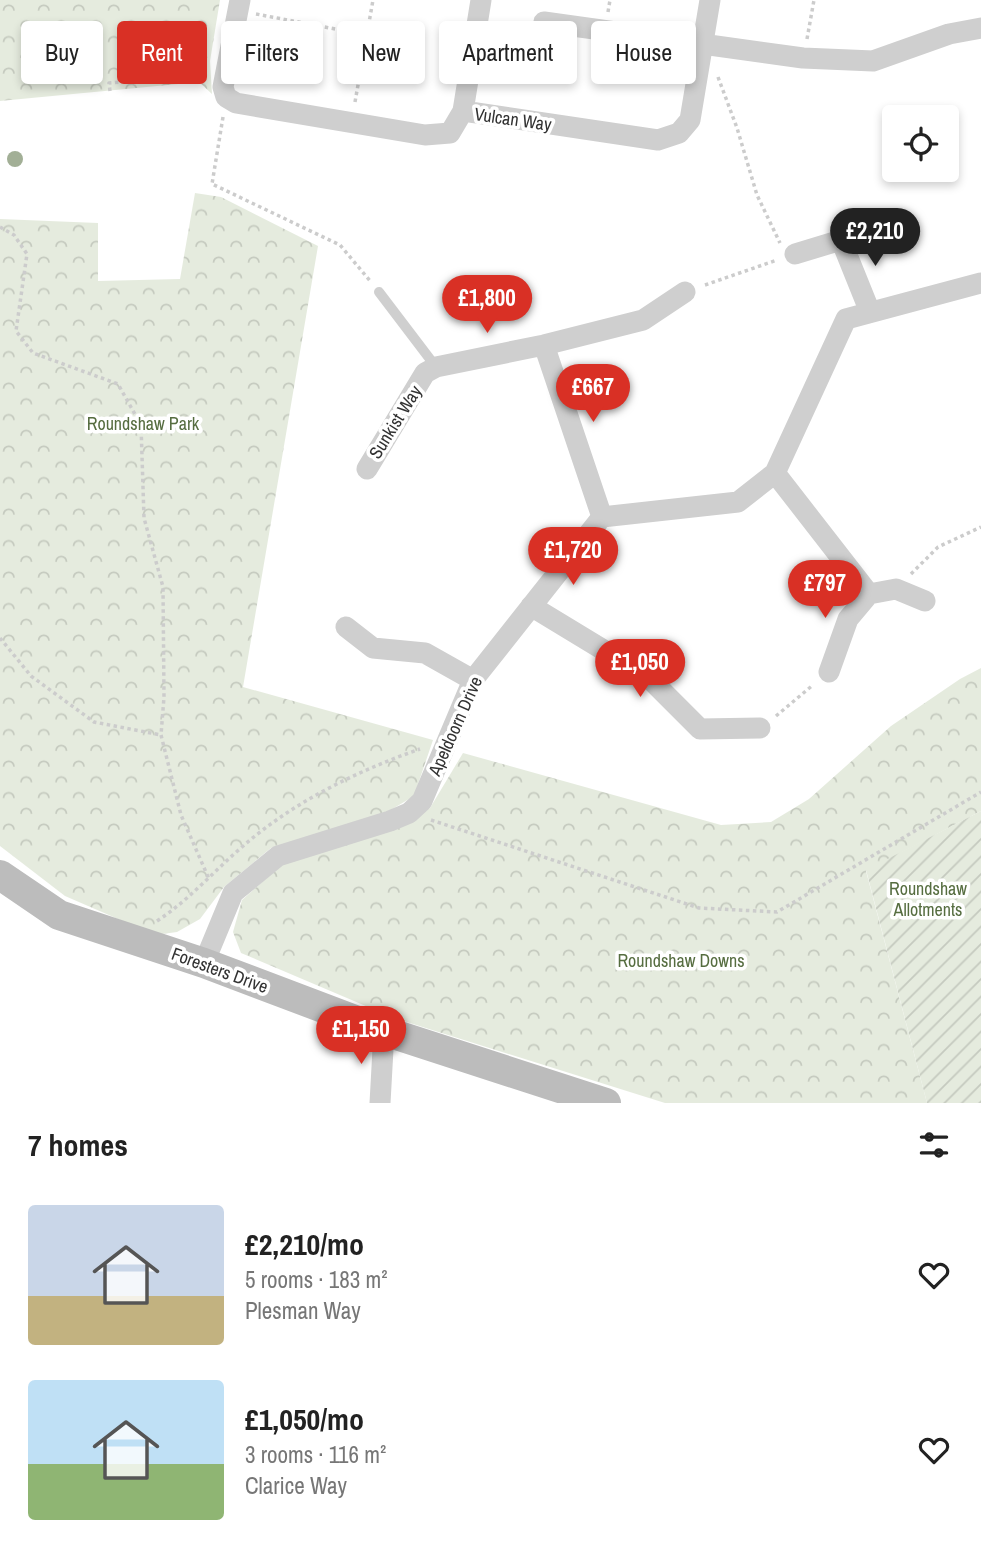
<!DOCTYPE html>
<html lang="en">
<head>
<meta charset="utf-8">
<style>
	body { margin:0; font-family:"Archivo Narrow",sans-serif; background:#f6f6f6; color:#222; height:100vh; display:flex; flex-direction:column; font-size:26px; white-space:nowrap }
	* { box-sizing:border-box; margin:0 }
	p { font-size:23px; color:#767676 }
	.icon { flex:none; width:38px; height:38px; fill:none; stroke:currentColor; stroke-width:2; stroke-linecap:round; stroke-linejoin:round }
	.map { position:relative; height:1103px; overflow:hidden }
	.side { display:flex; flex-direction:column; background:#fff; flex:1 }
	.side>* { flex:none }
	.hud { position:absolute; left:21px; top:21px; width:940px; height:63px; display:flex; gap:14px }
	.buttons { position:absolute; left:882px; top:105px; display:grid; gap:14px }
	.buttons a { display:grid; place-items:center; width:77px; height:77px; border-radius:7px; background:#fff; box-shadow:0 4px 10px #0003; font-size:35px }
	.price { position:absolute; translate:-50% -60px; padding:0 16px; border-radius:24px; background:#d93025; color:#fff; font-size:23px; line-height:46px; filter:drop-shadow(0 2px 4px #0008) }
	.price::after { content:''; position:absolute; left:50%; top:42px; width:21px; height:16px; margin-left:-10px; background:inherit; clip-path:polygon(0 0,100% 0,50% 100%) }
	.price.selected { background:#222; color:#fff }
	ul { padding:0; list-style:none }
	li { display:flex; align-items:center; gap:21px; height:175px; padding:0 28px }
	li span { display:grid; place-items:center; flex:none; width:196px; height:140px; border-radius:7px; color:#555 }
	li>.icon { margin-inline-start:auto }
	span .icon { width:84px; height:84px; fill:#fffc; stroke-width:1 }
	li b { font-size:30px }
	h2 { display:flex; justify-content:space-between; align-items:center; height:84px; padding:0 28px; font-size:30px }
	.pill { padding:0 24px; border-radius:7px; background:#fff; box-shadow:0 4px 10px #0003; font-size:24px; line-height:63px }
	.pill.selected { background:#d93025; color:#fff }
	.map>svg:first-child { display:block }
	.park { fill:url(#park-crowns) }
	.garden { fill:url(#garden-furrows) }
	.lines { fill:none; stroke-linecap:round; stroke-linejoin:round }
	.path { stroke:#ccc; stroke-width:3.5; stroke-dasharray:3.5 3.5; stroke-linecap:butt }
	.lane { stroke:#cfcfcf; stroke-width:10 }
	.street { stroke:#cfcfcf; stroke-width:21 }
	.secondary { stroke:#bcbcbc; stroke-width:30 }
	.tree { fill:#a2af96 }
	.labels { text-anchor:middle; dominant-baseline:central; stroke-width:7; stroke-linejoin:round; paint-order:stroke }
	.street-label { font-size:18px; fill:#323232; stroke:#fff }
	.park-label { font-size:18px; fill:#566d40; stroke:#fff }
</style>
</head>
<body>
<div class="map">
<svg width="981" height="1103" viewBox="0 0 981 1103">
	<defs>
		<pattern id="park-crowns" width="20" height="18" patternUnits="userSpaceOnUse" patternTransform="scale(1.75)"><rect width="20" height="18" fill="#e5ebde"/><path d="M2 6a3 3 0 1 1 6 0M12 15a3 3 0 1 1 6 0" fill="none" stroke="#c5cabf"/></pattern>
		<pattern id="garden-furrows" width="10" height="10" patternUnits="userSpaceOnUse" patternTransform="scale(1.75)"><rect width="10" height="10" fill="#e5ebde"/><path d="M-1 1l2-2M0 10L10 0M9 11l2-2" fill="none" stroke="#c5cabf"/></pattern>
	</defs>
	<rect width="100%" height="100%" fill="#fff"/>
	<path class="park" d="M0 0H220L210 61 212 94 199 82 0 101Z
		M195 193 221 197 318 246 243 687 433 740 414 796 379 817 271 848 224 887 200 919 177 932 155 935 65 896 0 846V219L98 223V281L180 279Z
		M981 668V811L866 871 927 1103H665L394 1018 241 953 233 932 242 900 286 861 394 827 430 808 463 753 721 825 771 822 809 799 891 726 960 679Z"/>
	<path class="garden" d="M981 811V1103H927L866 870Z"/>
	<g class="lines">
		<path class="path" d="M608 12 610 0
			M256 14 367 35
			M807 39 814 0
			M718 77 737 128 757 195 780 243
			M110 91 109 83 207 74
			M355 102 373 0
			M223 117 212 184 340 245 371 282
			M0 227 14 235 27 254 16 331 33 353 118 384 141 425 144 518 163 587 164 697 161 735 181 815 209 879
			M705 285 777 260
			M911 574 938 547 981 527
			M0 638 31 676 94 722 161 735
			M776 716 813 685
			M431 820 699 908 777 912 981 792
			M157 921C189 900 213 872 242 847 293 802 357 771 420 749"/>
		<path class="lane" d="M379 292 436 367"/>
		<path class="street" d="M240 0 223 87 226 97 236 103 425 135 450 133 463 111 658 140 679 133 690 120 710 0
			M544 22 803 58 873 61 949 34 981 28
			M463 111 481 0
			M841 240 870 312
			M795 254 841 240 872 226
			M544 345 602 517
			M367 469 425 373 436 367 544 345 643 320 685 292
			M775 473 869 594 896 589 925 601
			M531 606 648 677 700 729 760 728
			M346 627 373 648 425 653 473 680
			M829 672 848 619 869 594
			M204 963 233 893 278 856 390 821 409 813 422 801 473 680 602 517 738 502 775 473 846 319 981 283
			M380 1103 384 1031"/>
		<path class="secondary" d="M0 875 59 915 204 963 384 1031 606 1103"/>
	</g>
	<circle class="tree" cx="15" cy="159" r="8"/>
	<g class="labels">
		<g class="street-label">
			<text transform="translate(513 119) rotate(8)">Vulcan Way</text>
			<text transform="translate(395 422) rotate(-58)">Sunkist Way</text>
			<text transform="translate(455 726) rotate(-66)">Apeldoorn Drive</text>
			<text transform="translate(220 970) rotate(20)">Foresters Drive</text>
		</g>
		<g class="park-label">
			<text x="143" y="423">Roundshaw Park</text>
			<text x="928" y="888">Roundshaw<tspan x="928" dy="21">Allotments</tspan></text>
			<text x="681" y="960">Roundshaw Downs</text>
		</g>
	</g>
</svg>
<div class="buttons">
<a><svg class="icon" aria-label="locate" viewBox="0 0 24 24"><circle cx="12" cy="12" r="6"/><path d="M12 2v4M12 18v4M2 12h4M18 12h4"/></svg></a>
</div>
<b class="price selected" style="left:875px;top:268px">£2,210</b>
<b class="price" style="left:487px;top:335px">£1,800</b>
<b class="price" style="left:593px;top:424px">£667</b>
<b class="price" style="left:573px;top:587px">£1,720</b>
<b class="price" style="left:825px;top:620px">£797</b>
<b class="price" style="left:640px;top:699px">£1,050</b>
<b class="price" style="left:361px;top:1066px">£1,150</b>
<div class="hud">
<a class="pill">Buy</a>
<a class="pill selected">Rent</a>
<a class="pill">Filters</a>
<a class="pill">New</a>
<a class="pill">Apartment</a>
<a class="pill">House</a>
</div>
</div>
<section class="side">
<h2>7 homes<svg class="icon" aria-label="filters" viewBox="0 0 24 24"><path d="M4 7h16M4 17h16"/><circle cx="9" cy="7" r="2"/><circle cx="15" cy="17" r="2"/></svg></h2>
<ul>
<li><span style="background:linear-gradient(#c9d6e8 65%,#c2b280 0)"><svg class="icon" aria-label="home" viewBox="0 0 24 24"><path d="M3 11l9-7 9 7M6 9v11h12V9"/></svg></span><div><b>£2,210/mo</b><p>5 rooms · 183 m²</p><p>Plesman Way</p></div><svg class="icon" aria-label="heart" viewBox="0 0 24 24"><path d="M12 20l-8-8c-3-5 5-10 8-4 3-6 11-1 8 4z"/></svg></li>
<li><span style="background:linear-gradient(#bfe0f5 60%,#8fb573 0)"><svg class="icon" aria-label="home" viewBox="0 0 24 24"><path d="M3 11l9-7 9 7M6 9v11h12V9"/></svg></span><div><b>£1,050/mo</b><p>3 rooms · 116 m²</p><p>Clarice Way</p></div><svg class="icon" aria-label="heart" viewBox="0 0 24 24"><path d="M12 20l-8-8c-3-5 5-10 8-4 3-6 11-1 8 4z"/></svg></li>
</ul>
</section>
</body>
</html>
